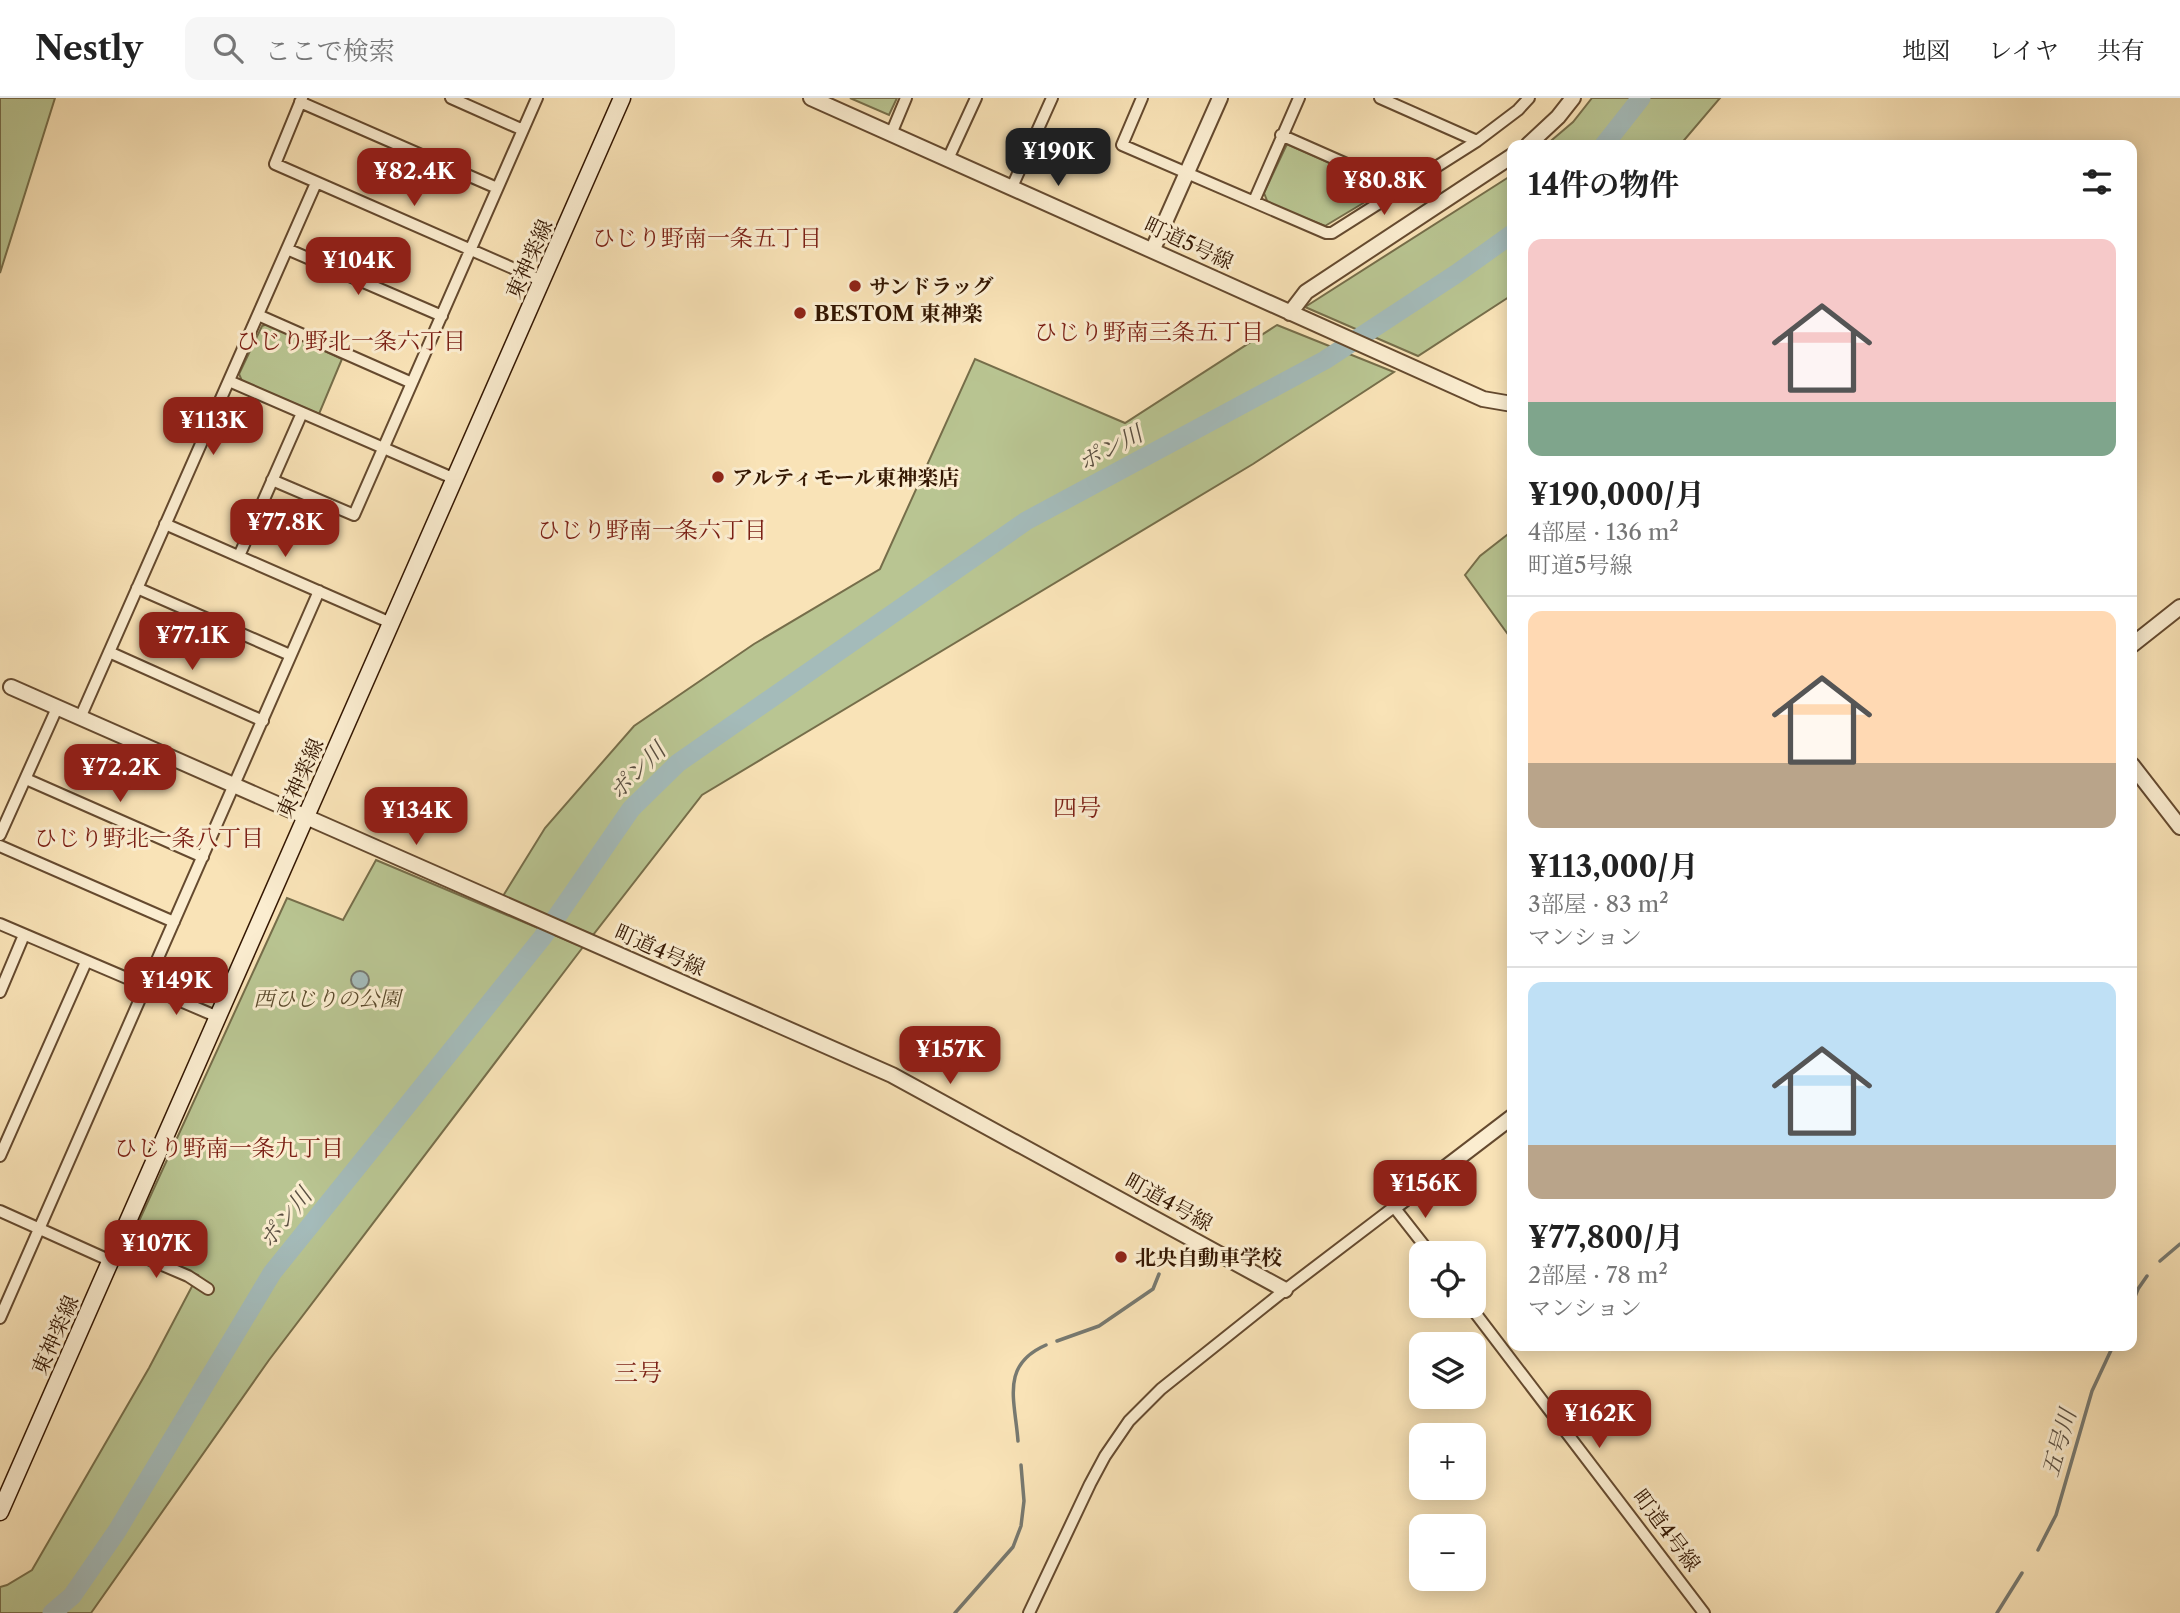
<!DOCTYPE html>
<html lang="ja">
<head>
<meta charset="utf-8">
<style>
	body { margin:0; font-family:"Libre Caslon Text","Noto Serif JP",serif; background:#f6f6f6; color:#222; height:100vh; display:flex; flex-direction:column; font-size:26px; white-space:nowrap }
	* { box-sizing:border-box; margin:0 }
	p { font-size:23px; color:#767676 }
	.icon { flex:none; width:38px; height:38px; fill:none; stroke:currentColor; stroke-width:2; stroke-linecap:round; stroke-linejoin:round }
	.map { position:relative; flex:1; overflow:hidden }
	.side { position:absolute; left:1507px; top:42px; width:630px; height:1211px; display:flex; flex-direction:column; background:#fff; border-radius:14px; box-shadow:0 4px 18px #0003 }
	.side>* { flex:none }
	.buttons { position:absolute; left:1409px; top:1143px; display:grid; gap:14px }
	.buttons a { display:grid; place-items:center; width:77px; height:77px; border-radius:14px; background:#fff; box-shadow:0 4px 18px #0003; font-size:35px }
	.price { position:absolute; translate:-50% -60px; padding:0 16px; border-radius:14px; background:#8f2418; color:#fff; font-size:23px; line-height:46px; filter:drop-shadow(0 2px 4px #0008) }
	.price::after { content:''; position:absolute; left:50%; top:42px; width:21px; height:16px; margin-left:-10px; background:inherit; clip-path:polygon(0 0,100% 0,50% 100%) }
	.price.current { background:#222; color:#fff }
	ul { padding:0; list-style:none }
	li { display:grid; align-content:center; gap:14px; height:371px; padding:0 21px }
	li+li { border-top:2px solid #e0e0e0 }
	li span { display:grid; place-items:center; height:217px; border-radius:14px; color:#555 }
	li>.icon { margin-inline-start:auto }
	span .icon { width:126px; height:126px; fill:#fffc; stroke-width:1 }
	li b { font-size:30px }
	h2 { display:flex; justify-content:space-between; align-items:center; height:84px; padding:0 21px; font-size:30px }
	header { display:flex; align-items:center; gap:42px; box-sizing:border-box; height:98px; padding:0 35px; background:#fff; border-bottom:2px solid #e0e0e0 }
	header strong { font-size:33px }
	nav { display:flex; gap:38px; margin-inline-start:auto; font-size:24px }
	.search { width:490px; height:63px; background:#f6f6f6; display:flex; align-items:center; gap:18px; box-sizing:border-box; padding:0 24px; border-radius:14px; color:#767676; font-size:26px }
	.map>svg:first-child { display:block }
	.green { fill:#b9c592; stroke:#766e4a; stroke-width:2 }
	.water { fill:#a4bbba; stroke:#777970; stroke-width:2 }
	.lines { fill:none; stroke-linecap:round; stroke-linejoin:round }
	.stream { stroke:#777970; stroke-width:3.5 }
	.river { stroke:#a4bbba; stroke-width:19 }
	.minor-casing { stroke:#654a2f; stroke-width:14 }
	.tertiary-casing { stroke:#654a2f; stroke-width:18 }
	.secondary-casing { stroke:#341702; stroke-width:19 }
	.minor { stroke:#fbedd0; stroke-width:10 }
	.tertiary { stroke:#fbedd0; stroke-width:14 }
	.secondary { stroke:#fbedd0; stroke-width:16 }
	.poi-dot { fill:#8f2418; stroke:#fbedd0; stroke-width:2.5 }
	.labels { text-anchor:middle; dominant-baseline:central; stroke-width:6; stroke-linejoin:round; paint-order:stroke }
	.street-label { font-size:21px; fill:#341702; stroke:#fbedd0 }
	.poi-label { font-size:21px; font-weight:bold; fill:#341702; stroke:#fbedd0; text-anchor:start }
	.park-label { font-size:21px; font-style:italic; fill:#5c4b2d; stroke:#fbedd0 }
	.neighbourhood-label { font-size:23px; fill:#7a1f14; stroke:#fbedd0 }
	.water-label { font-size:23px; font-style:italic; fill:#5b5042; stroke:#fbedd0 }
	.quarter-label { font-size:24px; fill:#7a1f14; stroke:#fbedd0 }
</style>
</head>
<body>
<header>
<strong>Nestly</strong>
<div class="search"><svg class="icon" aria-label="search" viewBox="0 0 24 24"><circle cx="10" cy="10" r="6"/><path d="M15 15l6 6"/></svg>ここで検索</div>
<nav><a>地図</a><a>レイヤ</a><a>共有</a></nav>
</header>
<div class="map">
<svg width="2180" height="1515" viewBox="0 0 2180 1515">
	<rect width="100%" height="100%" fill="#f9e3b7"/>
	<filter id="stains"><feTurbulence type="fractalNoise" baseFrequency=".00286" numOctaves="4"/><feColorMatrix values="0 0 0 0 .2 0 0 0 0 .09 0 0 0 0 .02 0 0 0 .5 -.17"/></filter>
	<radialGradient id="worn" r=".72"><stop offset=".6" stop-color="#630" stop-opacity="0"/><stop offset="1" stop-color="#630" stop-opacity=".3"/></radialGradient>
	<path class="green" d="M0 0H55L0 175Z
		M850 0H897L889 17Z
		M1592 0H1720L1680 47H1546L1573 24Z
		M1287 46 1380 87V95L1325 128 1268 105 1264 95Z
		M1512 77V197L1418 258 1305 209Z
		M267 226 342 261 319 316 242 283 239 276 262 228Z
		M1277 227 1394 274 1253 366 702 697 593 837 503 798 545 730 634 628 754 546 880 471 975 261 1125 325Z
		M1512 433V542L1465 477 1480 458Z
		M376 762 583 849 269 1262 91 1515H0V1489L7 1487 32 1472 149 1270 198 1177 128 1147 287 800 343 822Z"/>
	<path class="water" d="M351 882a9 9 0 1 1 18 0a9 9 0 1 1-18 0Z"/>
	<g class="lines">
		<path class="stream" d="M2160 1163 2180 1146
			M2132 1206 2138 1191 2147 1178
			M1057 1243 1099 1228 1153 1191 1159 1176
			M1018 1343C1015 1302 1000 1267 1046 1247
			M2038 1452 2056 1417 2092 1293 2113 1248
			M955 1515 1013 1449 1021 1428 1024 1403 1021 1367
			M1997 1515 2022 1475"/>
		<path class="river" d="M1604 47 1641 0
			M52 1515 72 1498 117 1433 272 1175 542 840 631 711 678 665 1026 423 1325 262 1456 176 1512 136"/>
		<defs>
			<path id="minor" d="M302 0 275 66 542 183
				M451 0 523 32
				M1142 0 1122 47 1326 135H1332L1477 43 1518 12 1529 0
				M1380 0 1477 43
				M300 4 497 90
				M891 36 906 0
				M1281 37 1401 90
				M948 61 976 0
				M1012 89 1052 0
				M1254 103 1299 0
				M287 151 442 218
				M258 217 412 285
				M229 283 455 381
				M272 382 354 417 537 0
				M165 426 391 525
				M239 458 302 315
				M137 490 290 557
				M109 554 263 623
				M80 620 316 85
				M26 681 203 759
				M0 737 57 610
				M0 748 174 824
				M0 826 218 919
				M0 894 24 837
				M0 1058 86 864
				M0 1113 111 1163
				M118 1148 188 1178 208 1191
				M1470 1208 1704 1515
				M0 1220 319 493
				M1029 1515 1090 1386 1105 1358 1129 1323 1161 1291 1285 1192 1394 1109 1430 1155"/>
			<path id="tertiary" d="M811 0C1035 99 1259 201 1483 301L1512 306
				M1528 47 1558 19 1573 0
				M1153 151 1220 0
				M1290 215 1306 194 1512 58
				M2132 547 2180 509
				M11 589 892 977 1285 1192
				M2132 667 2180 729
				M1394 1109 1512 1019"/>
			<path id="secondary" d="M0 1414 622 0"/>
		</defs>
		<use href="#minor" class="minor-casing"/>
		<use href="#tertiary" class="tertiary-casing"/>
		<use href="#secondary" class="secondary-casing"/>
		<use href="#minor" class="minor"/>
		<use href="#tertiary" class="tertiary"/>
		<use href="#secondary" class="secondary"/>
	</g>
	<g class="poi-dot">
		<circle cx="855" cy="188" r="7"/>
		<circle cx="800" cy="215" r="7"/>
		<circle cx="718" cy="379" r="7"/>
		<circle cx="1121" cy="1159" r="7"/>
	</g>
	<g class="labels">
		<g class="street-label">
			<text transform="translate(1189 145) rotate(25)">町道5号線</text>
			<text transform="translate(529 161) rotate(-66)">東神楽線</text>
			<text transform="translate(300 680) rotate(-66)">東神楽線</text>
			<text transform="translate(660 852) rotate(24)">町道4号線</text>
			<text transform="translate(1169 1104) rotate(29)">町道4号線</text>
			<text transform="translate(55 1237) rotate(-66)">東神楽線</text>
			<text transform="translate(1667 1432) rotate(53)">町道4号線</text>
		</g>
		<g class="poi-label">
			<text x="869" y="188">サンドラッグ</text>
			<text x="814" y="215">BESTOM 東神楽</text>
			<text x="732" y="379">アルティモール東神楽店</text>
			<text x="1135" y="1159">北央自動車学校</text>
		</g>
		<g class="park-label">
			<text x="327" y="900">西ひじりの公園</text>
		</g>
		<g class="neighbourhood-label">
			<text x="707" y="140">ひじり野南一条五丁目</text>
			<text x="1149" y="234">ひじり野南三条五丁目</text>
			<text x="351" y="243">ひじり野北一条六丁目</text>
			<text x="652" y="432">ひじり野南一条六丁目</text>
			<text x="149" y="740">ひじり野北一条八丁目</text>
			<text x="229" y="1050">ひじり野南一条九丁目</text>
		</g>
		<g class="water-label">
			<text transform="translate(1110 350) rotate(-28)">ポン川</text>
			<text transform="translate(637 673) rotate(-45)">ポン川</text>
			<text transform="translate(285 1120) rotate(-51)">ポン川</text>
			<text transform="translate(2059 1345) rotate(-74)">五号川</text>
		</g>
		<g class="quarter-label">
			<text x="1077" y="709">四号</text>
			<text x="638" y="1274">三号</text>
		</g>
	</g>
	<rect width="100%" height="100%" filter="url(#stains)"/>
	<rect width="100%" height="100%" fill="url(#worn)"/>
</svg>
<div class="buttons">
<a><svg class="icon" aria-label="locate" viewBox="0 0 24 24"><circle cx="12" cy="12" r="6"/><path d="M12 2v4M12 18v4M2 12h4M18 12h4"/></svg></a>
<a><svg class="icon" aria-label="layers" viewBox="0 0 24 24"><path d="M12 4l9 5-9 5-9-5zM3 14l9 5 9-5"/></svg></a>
<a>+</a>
<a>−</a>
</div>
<b class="price current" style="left:1058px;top:90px">¥190K</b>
<b class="price" style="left:414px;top:110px">¥82.4K</b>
<b class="price" style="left:1384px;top:119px">¥80.8K</b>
<b class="price" style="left:358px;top:199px">¥104K</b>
<b class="price" style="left:213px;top:359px">¥113K</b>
<b class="price" style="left:285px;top:461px">¥77.8K</b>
<b class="price" style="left:192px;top:574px">¥77.1K</b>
<b class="price" style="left:120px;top:706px">¥72.2K</b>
<b class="price" style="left:416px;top:749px">¥134K</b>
<b class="price" style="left:176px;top:919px">¥149K</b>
<b class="price" style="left:950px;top:988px">¥157K</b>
<b class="price" style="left:1425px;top:1122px">¥156K</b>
<b class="price" style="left:156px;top:1182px">¥107K</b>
<b class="price" style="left:1599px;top:1352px">¥162K</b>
<section class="side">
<h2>14件の物件<svg class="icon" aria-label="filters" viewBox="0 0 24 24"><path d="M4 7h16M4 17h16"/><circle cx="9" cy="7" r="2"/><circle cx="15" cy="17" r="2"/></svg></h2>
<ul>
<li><span style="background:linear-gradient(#f6c9c9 75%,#7fa58c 0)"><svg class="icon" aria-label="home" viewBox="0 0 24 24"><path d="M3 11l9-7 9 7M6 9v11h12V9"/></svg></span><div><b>¥190,000/月</b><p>4部屋 · 136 m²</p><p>町道5号線</p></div></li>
<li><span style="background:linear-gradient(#ffd9b3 70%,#b9a48a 0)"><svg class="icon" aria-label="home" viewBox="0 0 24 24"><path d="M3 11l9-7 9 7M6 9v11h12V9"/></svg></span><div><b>¥113,000/月</b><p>3部屋 · 83 m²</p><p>マンション</p></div></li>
<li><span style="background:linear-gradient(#bfe0f5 75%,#b9a48a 0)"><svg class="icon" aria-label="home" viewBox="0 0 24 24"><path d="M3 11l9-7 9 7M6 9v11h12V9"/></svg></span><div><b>¥77,800/月</b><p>2部屋 · 78 m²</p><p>マンション</p></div></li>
</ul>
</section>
</div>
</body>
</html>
